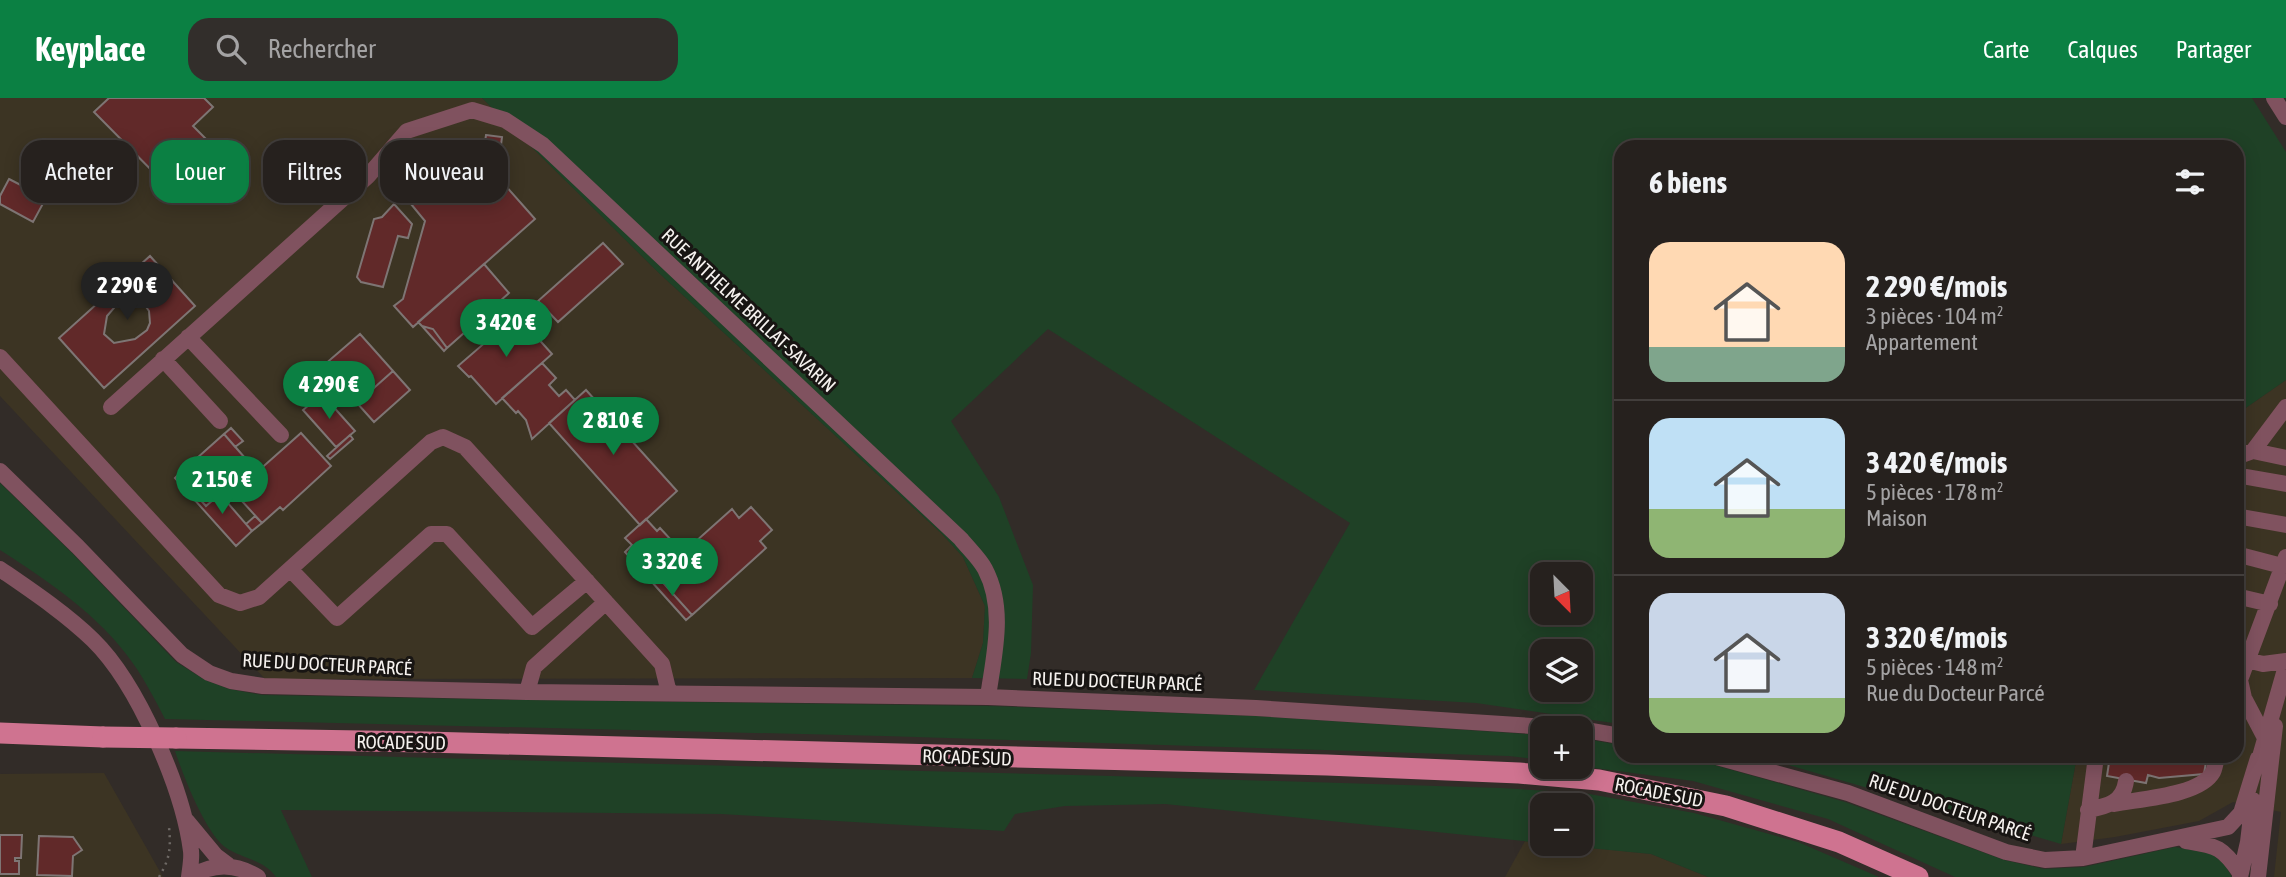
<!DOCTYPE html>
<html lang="fr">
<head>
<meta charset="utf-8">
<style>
	body { margin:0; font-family:"Asap Condensed",sans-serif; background:#322e2b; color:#f1f3f6; height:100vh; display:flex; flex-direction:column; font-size:26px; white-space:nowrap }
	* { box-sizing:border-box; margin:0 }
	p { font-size:23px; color:#a4a3a4 }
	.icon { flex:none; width:38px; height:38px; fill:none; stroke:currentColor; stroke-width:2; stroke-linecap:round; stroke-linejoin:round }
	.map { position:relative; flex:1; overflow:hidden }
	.panel { position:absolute; left:1614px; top:42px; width:630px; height:623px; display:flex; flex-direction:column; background:#26211e; border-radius:21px; box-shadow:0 4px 18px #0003,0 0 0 2px #423e3c }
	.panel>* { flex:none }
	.banner { position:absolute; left:21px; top:42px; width:665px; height:63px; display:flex; gap:14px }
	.needle { width:46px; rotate:156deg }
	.controls { position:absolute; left:1530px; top:464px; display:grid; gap:14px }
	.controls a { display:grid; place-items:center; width:63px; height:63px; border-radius:14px; background:#26211e; box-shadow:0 4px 18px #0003,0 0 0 2px #423e3c; font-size:35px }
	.price { position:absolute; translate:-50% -60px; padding:0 16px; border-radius:24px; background:#0b8043; color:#fff; font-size:23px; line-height:46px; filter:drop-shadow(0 2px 4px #0008) }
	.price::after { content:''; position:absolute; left:50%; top:42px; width:21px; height:16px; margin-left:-10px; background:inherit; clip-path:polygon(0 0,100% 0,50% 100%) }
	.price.selected { background:#222; color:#fff }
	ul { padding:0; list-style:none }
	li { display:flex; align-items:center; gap:21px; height:175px; padding:0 35px }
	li+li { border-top:2px solid #423e3c }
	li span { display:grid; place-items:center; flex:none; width:196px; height:140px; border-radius:21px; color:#555 }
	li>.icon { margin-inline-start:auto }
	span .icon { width:84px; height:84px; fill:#fffc; stroke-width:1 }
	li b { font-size:30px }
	h2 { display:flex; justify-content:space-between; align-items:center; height:84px; padding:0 35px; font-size:30px }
	.tag { padding:0 24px; border-radius:21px; background:#26211e; box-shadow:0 4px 18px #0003,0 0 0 2px #423e3c; font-size:24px; line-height:63px }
	.tag.selected { background:#0b8043; color:#fff }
	header { display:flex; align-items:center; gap:42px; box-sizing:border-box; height:98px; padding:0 35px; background:#0b8043; color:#fff }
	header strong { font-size:33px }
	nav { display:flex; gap:38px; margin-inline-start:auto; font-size:24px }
	.search { width:490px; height:63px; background:#322e2b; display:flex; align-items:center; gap:18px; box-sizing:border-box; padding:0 24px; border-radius:21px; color:#a4a3a4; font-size:26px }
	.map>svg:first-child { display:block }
	.commercial { fill:#3c3423 }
	.green { fill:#1f4126; fill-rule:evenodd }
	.building { fill:#612929; stroke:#7e7574; stroke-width:2; fill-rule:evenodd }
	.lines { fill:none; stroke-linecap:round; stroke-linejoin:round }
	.path { stroke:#6e6965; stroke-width:2.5; stroke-dasharray:2 5; stroke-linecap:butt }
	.minor { stroke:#80525f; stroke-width:16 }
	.major { stroke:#cf7390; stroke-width:21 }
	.major-bridge { stroke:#cf7390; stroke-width:21 }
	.labels { text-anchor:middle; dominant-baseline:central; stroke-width:6; stroke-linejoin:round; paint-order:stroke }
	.street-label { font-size:19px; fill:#f6f2ef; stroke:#181513 }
</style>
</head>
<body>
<header>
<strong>Keyplace</strong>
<div class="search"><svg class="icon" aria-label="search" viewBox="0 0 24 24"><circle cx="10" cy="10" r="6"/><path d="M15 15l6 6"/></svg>Rechercher</div>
<nav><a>Carte</a><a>Calques</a><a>Partager</a></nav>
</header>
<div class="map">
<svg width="2286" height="779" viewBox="0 0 2286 779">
	<rect width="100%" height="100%" fill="#322c28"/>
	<path class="commercial" d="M0 0H482L660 176 941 435 963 459 985 508 983 545 972 580 265 581 0 298Z
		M2286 282V779H2274L2281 714 2233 704 2199 723 2115 739 2061 746 2077 658H2236L2237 316Z
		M104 675 163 779H0V676Z
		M1525 743 1651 756 1708 779H1505Z"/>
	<path class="green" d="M482 0H2252L2286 54V282L2237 316 2236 49H1620V626L1476 605 1254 592 1350 425 1048 231 951 323 999 399 1033 487 1031 555 1027 581 972 580 983 545 985 508 963 459 941 435 660 176ZM1542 476H1580V514H1542ZM1542 553H1580V592H1542Z
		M0 385 72 455 176 564 205 582 229 591 262 597 527 602 988 608 1256 618 1542 637V662L1509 658 884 638 165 621C155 602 145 582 132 564 99 517 48 483 0 452Z
		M1580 640 1620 647V658H1675L1700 663 1845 704 2004 762 2044 771 2084 769 2175 749 2212 756 2224 766 2232 779H1955L1828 721 1693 683 1580 668Z
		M175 653 1112 678 1501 690 1584 695 1694 715 1798 744 1879 779H1708L1651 756 1547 746H1580V707H1542V745L1165 706 1065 708 1015 716 1004 733 721 716 281 712 312 779H276C263 761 242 761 225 749 205 734 183 677 175 653Z
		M1757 658H2077L2061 746Z"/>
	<path class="building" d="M109 0H204L213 9 193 28 219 54 176 97 94 14Z
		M486 37 502 39 501 47 485 44Z
		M473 51 535 121 413 229 394 208 403 201 425 123 411 106Z
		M9 81 46 100 33 124 0 106V98Z
		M394 106 412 126 408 140 398 138 383 189 361 184 357 179 374 121 382 119Z
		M603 145 623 166 558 224 538 203Z
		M150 158 195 208 104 290 59 240ZM132 200 144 206 149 213 150 225 147 232 135 241 114 245 104 236 107 218 119 204Z
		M484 166 509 195 447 250 433 231 422 228 418 224Z
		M517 217 552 256 496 306 471 278 469 279 458 268Z
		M422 228 433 231 447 250 444 253Z
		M360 236 393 273 357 305 324 267Z
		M542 265 556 280 549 287 559 298 566 292 575 302 532 341 526 322 518 313 516 315 502 300Z
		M393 273 410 292 374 324 357 305Z
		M586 292 677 393 640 427 549 325Z
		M322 296 355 333 336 349 303 312Z
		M231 330 243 343 235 349 224 336Z
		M301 335 331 368 283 412 280 409 262 425 241 402 264 382 257 374Z
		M224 336 252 368 206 408 178 377Z
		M350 337 353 341 330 361 327 358Z
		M178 377 206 408 220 396 252 433 236 448 175 380Z
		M751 409 772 432 760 443 766 450 692 517 657 478 732 411 739 420Z
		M255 418 262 425 252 433 246 426Z
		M646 421 657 433 660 430 683 455 651 483 625 454 632 447 625 440Z
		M657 478 692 517 686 522 651 483Z
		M2110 658H2207L2204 676 2159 680 2148 677 2146 685 2107 678Z
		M0 737H22L21 760H15V763H19V776H0Z
		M39 738 73 739 82 752 73 758 72 778 37 777Z"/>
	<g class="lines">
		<path class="path" d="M159 779C170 760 171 751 169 729"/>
		<path class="minor" d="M2274 0 2286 19
			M188 239 281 337
			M0 259 219 497 240 505 259 499 431 344 443 339 465 349 662 566 669 595
			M163 261 220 323
			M111 309 368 78 407 33 472 12 505 22 543 47 961 441C968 450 979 460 985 471 1006 511 994 556 988 599
			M2253 353 2286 309
			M2236 359 2253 353 2286 360
			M0 373 78 449 182 557 209 575 231 583 263 588 527 594 988 599 1256 610 1563 630
			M2247 379 2286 386
			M2236 418 2286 427
			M2236 456 2282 468
			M0 471C32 493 65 515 93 542 138 586 183 691 191 753 192 761 190 770 189 779
			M290 471 337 520 431 436H447L532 529 587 483
			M2236 498 2270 506
			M2247 562 2263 566 2286 563
			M527 594 534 569 606 504
			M1580 631 1620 638
			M2264 638 2244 600 2240 582 2286 459
			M1713 658 1848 695 2006 754 2045 762 2083 760 2228 729 2241 715 2258 660
			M2257 669 2286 568
			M2114 706C2138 701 2200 698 2213 674 2215 670 2216 663 2217 658
			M2088 712C2107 708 2123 705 2126 683
			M187 723 216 758 228 767
			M2186 743C2216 748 2222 748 2240 775
			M2083 760 2096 658
			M190 779C213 765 235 765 258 779
			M2240 779 2248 744 2253 702
			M2258 779 2275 628"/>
		<path class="major" d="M0 635 103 639
			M176 640 425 644 1327 667 1519 675 1599 682 1726 708 1839 744 1918 779"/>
		<path class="major-bridge" d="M103 639 176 640"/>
	</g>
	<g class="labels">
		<g class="street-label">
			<text transform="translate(749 212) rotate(43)">RUE ANTHELME BRILLAT-SAVARIN</text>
			<text transform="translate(327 566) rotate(3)">RUE DU DOCTEUR PARCÉ</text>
			<text transform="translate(1117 583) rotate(2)">RUE DU DOCTEUR PARCÉ</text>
			<text transform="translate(401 644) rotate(1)">ROCADE SUD</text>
			<text transform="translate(967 659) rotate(2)">ROCADE SUD</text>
			<text transform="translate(1659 694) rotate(11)">ROCADE SUD</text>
			<text transform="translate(1950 709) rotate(19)">RUE DU DOCTEUR PARCÉ</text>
		</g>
	</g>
</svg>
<div class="controls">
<a><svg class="needle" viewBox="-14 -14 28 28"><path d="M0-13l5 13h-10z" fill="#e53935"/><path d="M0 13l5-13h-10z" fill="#a4a3a4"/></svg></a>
<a><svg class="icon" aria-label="layers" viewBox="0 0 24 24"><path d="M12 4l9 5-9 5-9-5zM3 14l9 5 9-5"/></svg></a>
<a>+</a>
<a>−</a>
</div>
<b class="price selected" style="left:127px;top:224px">2 290 €</b>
<b class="price" style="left:506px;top:261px">3 420 €</b>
<b class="price" style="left:329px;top:323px">4 290 €</b>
<b class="price" style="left:613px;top:359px">2 810 €</b>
<b class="price" style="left:222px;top:418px">2 150 €</b>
<b class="price" style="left:672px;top:500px">3 320 €</b>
<div class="banner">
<a class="tag">Acheter</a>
<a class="tag selected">Louer</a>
<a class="tag">Filtres</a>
<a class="tag">Nouveau</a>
</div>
<section class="panel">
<h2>6 biens<svg class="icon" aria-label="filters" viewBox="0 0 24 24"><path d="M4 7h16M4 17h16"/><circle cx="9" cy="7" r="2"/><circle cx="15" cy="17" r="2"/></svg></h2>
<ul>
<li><span style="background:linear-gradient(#ffd9b3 75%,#7fa58c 0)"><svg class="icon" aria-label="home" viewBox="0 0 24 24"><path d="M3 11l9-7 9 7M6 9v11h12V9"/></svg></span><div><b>2 290 €/mois</b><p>3 pièces · 104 m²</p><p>Appartement</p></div></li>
<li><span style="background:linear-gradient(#bfe0f5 65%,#8fb573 0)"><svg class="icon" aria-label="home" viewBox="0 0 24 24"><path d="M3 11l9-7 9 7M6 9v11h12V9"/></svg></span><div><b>3 420 €/mois</b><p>5 pièces · 178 m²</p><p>Maison</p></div></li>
<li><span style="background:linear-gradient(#c9d6e8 75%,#8fb573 0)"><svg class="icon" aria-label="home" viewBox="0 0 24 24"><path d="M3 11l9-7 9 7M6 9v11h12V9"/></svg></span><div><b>3 320 €/mois</b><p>5 pièces · 148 m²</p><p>Rue du Docteur Parcé</p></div></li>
</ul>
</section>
</div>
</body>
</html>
